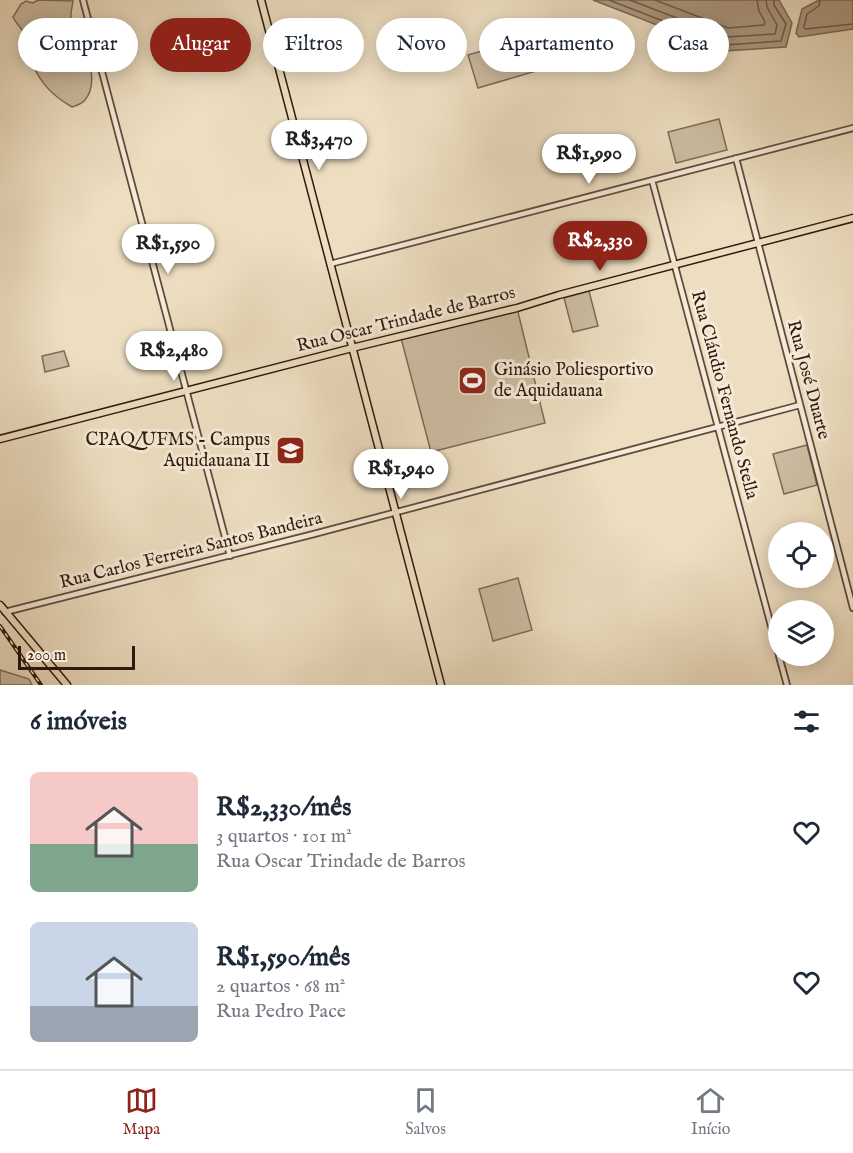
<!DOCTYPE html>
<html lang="pt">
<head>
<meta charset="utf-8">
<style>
	body { margin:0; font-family:"IM FELL English",serif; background:#f2f2f3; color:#1f2937; height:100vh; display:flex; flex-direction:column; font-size:22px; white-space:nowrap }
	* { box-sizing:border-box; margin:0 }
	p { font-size:20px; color:#747a83 }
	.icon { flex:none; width:33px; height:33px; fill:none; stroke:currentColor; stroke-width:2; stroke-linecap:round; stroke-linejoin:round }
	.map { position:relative; height:685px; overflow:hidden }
	.sheet { display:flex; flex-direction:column; background:#fff; flex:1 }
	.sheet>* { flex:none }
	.top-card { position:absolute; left:18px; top:18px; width:818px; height:54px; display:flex; gap:12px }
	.tools { position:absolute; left:768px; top:522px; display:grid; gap:12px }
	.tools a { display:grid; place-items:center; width:66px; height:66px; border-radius:50%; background:#fff; box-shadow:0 3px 15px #0003; font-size:30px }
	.scale { position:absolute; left:18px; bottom:15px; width:117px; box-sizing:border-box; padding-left:6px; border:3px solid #31190e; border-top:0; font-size:16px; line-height:21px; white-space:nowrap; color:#31190e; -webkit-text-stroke:4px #f3ead7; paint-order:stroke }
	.price { position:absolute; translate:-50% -51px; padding:0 14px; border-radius:21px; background:#fff; color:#222; font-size:20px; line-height:39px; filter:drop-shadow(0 2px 3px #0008) }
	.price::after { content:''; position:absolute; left:50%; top:36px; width:18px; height:14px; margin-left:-9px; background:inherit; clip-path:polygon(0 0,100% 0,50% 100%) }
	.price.on { background:#8f2418; color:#fff }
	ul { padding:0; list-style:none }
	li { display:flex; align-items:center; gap:18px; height:150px; padding:0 30px }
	li span { display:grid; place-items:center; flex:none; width:168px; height:120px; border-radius:9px; color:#555 }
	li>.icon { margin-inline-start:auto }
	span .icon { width:72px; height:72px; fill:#fffc; stroke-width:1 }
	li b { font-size:26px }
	h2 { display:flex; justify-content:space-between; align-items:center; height:72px; padding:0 30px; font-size:26px }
	.pill { padding:0 21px; border-radius:27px; background:#fff; box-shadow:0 3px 15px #0003; font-size:21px; line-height:54px }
	.pill.on { background:#8f2418; color:#fff }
	.dock { display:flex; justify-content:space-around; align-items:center; height:84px; border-top:2px solid #e0e1e3; background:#fff; font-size:16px; color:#747a83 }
	.dock a { display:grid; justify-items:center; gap:3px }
	.dock .on { color:#8f2418 }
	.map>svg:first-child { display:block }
	.green { fill:#cdbda3; stroke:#7f6b58; stroke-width:1.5 }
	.water { fill:#ad9b84; stroke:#7b6755; stroke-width:1.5 }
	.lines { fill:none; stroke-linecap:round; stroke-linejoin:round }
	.shore { stroke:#6f5a49; stroke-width:1.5 }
	.minor-casing { stroke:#604a3b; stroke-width:8 }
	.major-casing { stroke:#31190e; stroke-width:9 }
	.minor { stroke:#f3ead7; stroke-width:4.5 }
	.major { stroke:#eddec1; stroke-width:6 }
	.rail-casing { stroke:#31190e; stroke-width:4 }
	.rail { stroke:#f3ead7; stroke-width:1.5; stroke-dasharray:4.5; stroke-linecap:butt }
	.labels { text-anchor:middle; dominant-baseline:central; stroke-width:6; stroke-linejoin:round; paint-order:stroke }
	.street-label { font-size:18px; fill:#31190e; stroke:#f3ead7 }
	.poi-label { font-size:18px; fill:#31190e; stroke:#f3ead7; text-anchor:start }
</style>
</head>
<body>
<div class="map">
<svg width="853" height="685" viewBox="0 0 853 685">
	<rect width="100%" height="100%" fill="#eddec1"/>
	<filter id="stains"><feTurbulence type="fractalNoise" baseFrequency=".00333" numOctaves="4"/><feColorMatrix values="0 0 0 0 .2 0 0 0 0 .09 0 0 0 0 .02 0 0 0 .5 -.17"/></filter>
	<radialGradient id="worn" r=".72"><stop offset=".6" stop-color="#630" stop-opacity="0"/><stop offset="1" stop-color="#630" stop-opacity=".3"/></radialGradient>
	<path class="green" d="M38 0 73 1 71 13V20H64L58 30 67 39 87 46 88 50 85 58C94 68 94 89 85 100 82 104 78 105 72 107 48 93 37 79 28 52 27 47 27 42 26 37 23 29 16 24 13 17L21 4 26 1 33 3Z
		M526 38 536 71 478 88 468 55Z
		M719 119 727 150 676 163 668 132Z
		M589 291 598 326 573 332 564 298Z
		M517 308 545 423 431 452 401 338Z
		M64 351 69 366 45 372 42 356Z
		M807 445 817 485 784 494 773 454Z
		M518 578 532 630 493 641 479 589Z
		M0 670 29 679 32 685H0Z"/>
	<path class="water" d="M593 0H779L792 23 786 47 724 51Z
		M819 0H853V29L799 37 796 33 802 9Z"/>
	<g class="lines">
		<path class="shore" d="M609 0 725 45 781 41 786 24 774 5V0
			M630 0 726 37 775 34 777 25 767 7 766 0
			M655 0 728 28 764 25 765 22 759 11 757 0
			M820 0 819 6 807 14 804 27 805 29 853 24"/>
		<defs>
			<path id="minor" d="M83 0 230 556
				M736 158 853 608
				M652 180 778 652
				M330 264 853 128
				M5 612 314 534 800 405
				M779 656 787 685"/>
			<path id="major" d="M261 0 441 685
				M0 439 360 346 517 308 559 295 853 218
				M0 605 67 685"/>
		</defs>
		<use href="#minor" class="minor-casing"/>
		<use href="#major" class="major-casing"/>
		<use href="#minor" class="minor"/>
		<use href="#major" class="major"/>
		<defs>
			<path id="rail" d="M0 626 41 685"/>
		</defs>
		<use href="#rail" class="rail-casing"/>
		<use href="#rail" class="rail"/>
	</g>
	<defs>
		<symbol id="stadium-square" viewBox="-11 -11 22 22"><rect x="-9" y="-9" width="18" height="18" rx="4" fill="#8f2418" stroke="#f3ead7"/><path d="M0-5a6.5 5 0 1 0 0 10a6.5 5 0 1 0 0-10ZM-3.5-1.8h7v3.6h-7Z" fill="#fff"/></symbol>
		<symbol id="university-square" viewBox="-11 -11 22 22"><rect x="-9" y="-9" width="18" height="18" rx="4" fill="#8f2418" stroke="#f3ead7"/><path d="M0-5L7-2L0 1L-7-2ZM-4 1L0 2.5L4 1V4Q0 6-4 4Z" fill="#fff"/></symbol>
	</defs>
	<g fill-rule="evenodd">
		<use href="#stadium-square" x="456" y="364" width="33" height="33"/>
		<use href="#university-square" x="274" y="434" width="33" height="33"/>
	</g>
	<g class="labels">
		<g class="street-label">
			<text transform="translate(406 320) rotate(-14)">Rua Oscar Trindade de Barros</text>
			<text transform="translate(808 380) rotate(75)">Rua José Duarte</text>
			<text transform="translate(724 395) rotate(75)">Rua Cláudio Fernando Stella</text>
			<text transform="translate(191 551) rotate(-14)">Rua Carlos Ferreira Santos Bandeira</text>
		</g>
		<g class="poi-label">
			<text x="494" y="370">Ginásio Poliesportivo<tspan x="494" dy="21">de Aquidauana</tspan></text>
			<text x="270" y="440" text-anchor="end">CPAQ/UFMS - Campus<tspan x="270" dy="21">Aquidauana II</tspan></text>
		</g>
	</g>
	<rect width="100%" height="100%" filter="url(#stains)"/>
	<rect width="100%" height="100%" fill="url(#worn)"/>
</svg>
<div class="tools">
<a><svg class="icon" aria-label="locate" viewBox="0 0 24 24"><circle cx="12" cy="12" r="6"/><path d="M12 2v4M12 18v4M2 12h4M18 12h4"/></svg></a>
<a><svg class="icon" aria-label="layers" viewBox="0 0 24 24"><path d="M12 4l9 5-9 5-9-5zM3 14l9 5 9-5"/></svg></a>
</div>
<div class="scale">200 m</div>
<b class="price" style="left:319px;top:171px">R$3,470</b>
<b class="price" style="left:589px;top:185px">R$1,990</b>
<b class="price on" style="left:600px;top:272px">R$2,330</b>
<b class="price" style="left:168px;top:275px">R$1,590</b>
<b class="price" style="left:174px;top:382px">R$2,480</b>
<b class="price" style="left:401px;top:500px">R$1,940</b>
<div class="top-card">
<a class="pill">Comprar</a>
<a class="pill on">Alugar</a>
<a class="pill">Filtros</a>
<a class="pill">Novo</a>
<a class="pill">Apartamento</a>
<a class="pill">Casa</a>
</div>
</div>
<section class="sheet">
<h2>6 imóveis<svg class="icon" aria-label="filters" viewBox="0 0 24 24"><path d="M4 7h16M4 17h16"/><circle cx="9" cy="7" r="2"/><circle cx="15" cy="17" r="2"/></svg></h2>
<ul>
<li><span style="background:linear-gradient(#f6c9c9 60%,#7fa58c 0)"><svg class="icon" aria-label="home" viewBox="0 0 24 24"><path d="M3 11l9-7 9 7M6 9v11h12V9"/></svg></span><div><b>R$2,330/mês</b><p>3 quartos · 101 m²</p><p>Rua Oscar Trindade de Barros</p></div><svg class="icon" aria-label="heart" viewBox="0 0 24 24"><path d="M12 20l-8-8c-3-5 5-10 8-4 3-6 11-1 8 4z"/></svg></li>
<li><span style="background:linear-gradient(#c9d6e8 70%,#9aa5b1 0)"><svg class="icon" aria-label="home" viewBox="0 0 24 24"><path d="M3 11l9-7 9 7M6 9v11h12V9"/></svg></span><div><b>R$1,590/mês</b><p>2 quartos · 68 m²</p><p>Rua Pedro Pace</p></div><svg class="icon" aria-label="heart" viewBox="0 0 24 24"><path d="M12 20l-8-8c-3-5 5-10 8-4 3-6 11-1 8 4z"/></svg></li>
</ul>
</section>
<nav class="dock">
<a class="on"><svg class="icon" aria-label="map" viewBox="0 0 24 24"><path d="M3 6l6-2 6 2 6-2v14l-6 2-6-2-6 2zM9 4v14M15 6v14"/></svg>Mapa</a>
<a><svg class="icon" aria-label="saved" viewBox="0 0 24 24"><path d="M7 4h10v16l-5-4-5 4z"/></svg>Salvos</a>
<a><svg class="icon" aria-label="home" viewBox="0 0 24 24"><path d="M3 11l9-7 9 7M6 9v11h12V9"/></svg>Início</a>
</nav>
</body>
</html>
